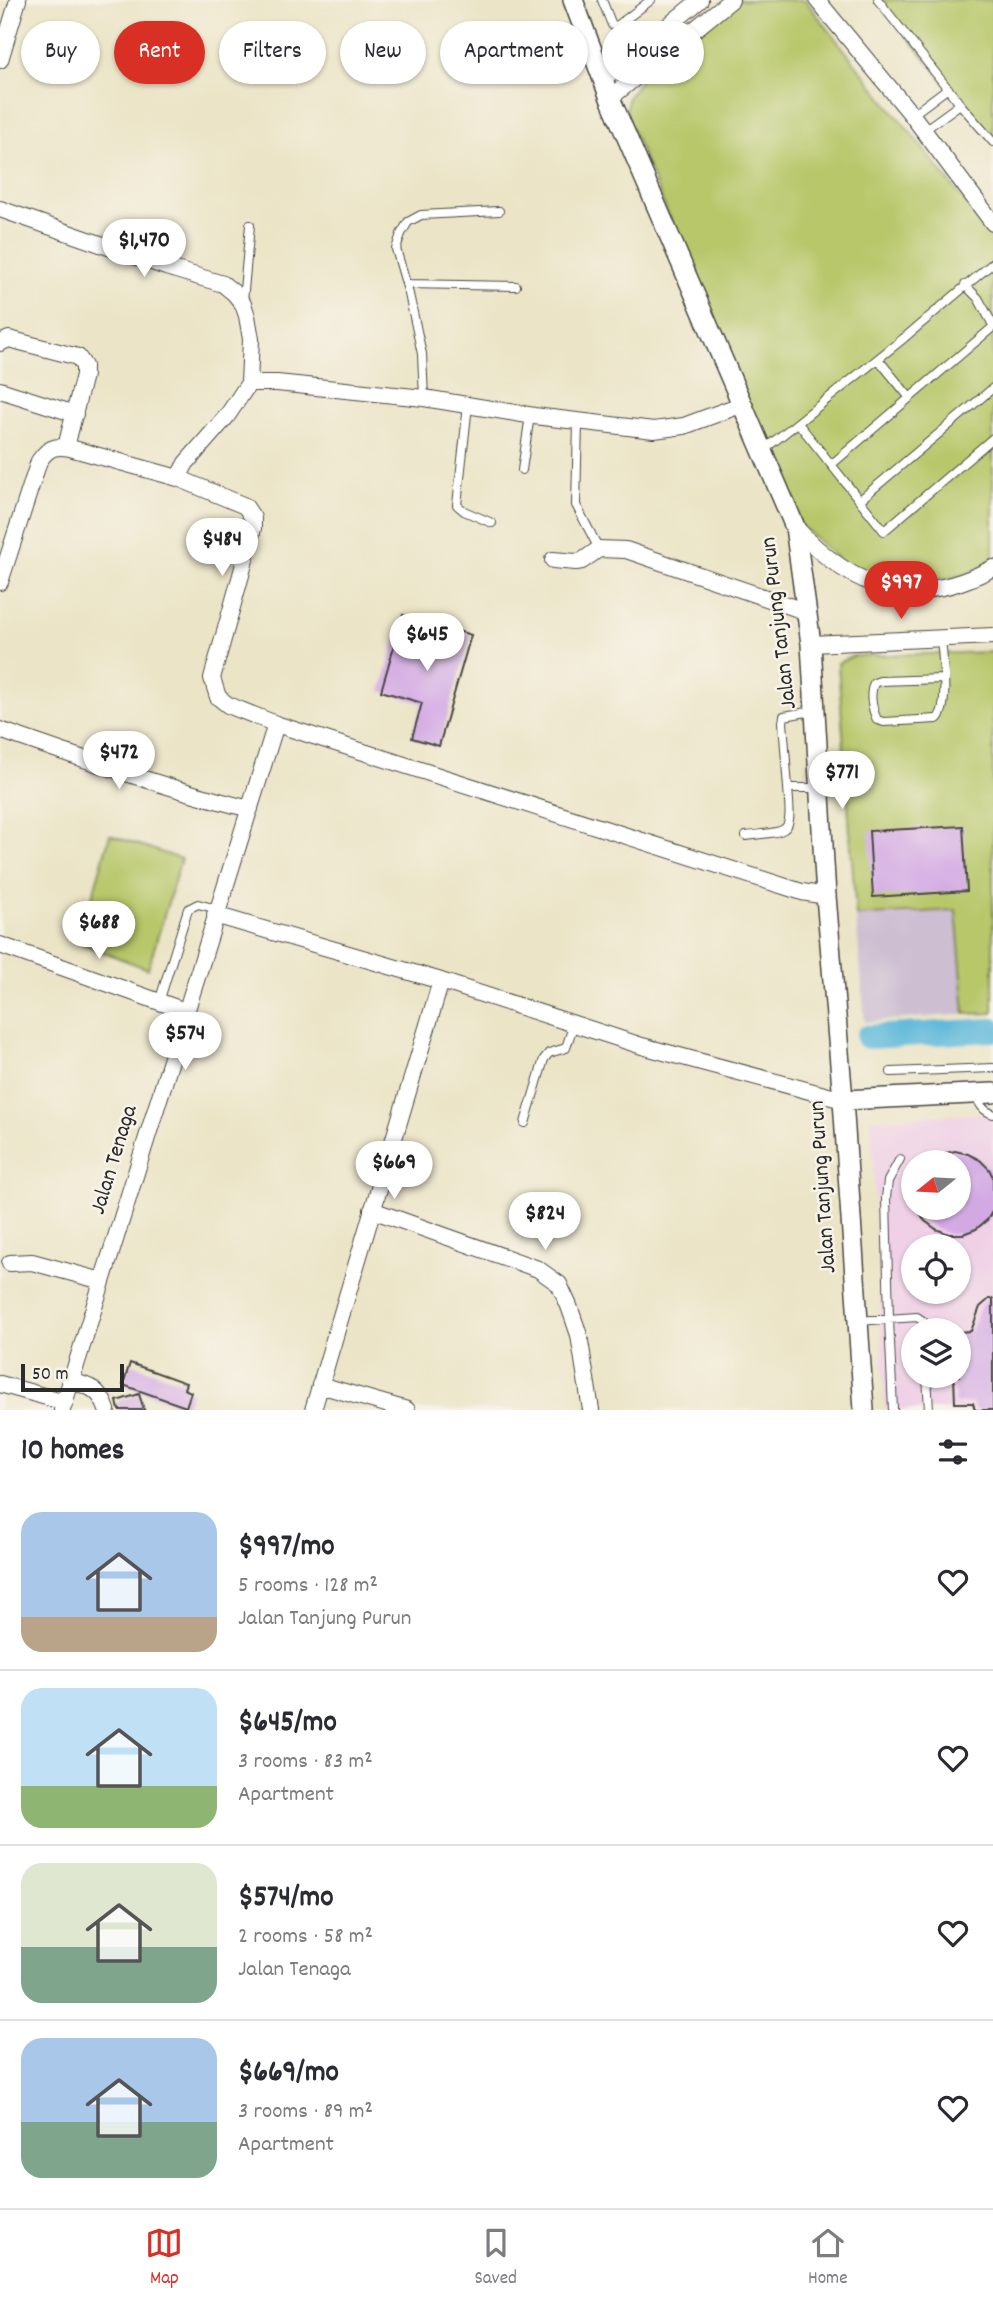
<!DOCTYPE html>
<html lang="en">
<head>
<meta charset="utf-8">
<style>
	body { margin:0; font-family:Dekko,sans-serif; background:#f7f7f7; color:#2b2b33; height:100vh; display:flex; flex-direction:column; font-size:26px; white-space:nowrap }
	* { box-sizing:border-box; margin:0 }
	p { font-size:23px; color:#7c7c81 }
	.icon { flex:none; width:38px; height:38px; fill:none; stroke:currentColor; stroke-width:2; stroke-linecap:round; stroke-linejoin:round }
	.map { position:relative; height:1410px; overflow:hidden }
	.details { display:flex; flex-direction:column; background:#fff; flex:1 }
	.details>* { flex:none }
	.top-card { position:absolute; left:21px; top:21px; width:952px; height:63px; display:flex; gap:14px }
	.needle { width:46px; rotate:252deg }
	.tools { position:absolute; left:901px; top:1150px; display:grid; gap:14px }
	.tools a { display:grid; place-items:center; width:70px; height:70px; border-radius:50%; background:#fff; box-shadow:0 2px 5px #0004; font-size:35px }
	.scale { position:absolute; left:21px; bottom:18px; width:103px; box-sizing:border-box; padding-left:7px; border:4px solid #2b2b2b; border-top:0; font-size:19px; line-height:24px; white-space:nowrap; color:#2b2b2b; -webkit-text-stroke:5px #f7f3e8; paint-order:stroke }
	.price { position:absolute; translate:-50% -60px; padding:0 16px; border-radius:24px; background:#fff; color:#222; font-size:23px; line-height:46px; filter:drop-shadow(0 2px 4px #0008) }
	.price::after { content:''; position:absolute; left:50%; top:42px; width:21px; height:16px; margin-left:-10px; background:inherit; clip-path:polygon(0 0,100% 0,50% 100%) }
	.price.current { background:#d93025; color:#fff }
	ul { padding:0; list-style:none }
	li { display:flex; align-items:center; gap:21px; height:175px; padding:0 21px }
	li+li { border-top:2px solid #e1e1e2 }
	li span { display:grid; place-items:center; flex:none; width:196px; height:140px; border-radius:21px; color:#555 }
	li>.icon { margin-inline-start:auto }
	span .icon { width:84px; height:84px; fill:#fffc; stroke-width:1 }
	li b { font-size:30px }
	h2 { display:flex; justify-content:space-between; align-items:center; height:84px; padding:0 21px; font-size:30px }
	.tag { padding:0 24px; border-radius:32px; background:#fff; box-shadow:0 2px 5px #0004; font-size:24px; line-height:63px }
	.tag.current { background:#d93025; color:#fff }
	.tabs { display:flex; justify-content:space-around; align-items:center; height:98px; border-top:2px solid #e1e1e2; background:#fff; font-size:19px; color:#7c7c81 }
	.tabs a { display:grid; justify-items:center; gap:4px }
	.tabs .current { color:#d93025 }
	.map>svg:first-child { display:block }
	.built { fill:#efd0e6; fill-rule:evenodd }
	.industrial { fill:#cdbed2 }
	.green { fill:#b8c76a; stroke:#72794a; stroke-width:2 }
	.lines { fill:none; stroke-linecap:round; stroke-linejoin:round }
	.river { stroke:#5cb8da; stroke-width:24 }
	.building { fill:#d3a9e4 }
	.service-casing { stroke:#484742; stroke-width:10 }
	.minor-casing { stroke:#484742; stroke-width:18 }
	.tertiary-casing { stroke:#484742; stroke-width:22 }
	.service { stroke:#fff; stroke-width:8 }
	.minor { stroke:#fff; stroke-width:16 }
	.tertiary { stroke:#fff; stroke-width:19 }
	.labels { text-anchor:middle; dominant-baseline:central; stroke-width:5; stroke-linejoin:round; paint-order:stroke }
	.street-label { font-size:23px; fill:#2b2b2b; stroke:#f7f3e8 }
</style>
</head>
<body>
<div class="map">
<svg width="993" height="1410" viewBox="0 0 993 1410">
	<rect width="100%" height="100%" fill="#f7f3e8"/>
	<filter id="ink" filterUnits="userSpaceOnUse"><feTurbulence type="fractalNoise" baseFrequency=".0143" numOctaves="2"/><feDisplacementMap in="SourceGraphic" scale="14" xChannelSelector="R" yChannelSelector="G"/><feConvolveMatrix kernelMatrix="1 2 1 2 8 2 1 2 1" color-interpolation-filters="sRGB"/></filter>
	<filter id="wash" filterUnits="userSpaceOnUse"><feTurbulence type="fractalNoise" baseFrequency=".00686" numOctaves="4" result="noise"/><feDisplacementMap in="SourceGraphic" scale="28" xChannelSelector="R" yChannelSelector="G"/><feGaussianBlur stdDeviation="1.57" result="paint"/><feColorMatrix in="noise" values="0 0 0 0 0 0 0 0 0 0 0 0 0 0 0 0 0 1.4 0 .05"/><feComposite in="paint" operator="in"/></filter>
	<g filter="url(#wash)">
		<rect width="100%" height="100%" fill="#ebe4c6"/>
		<path class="built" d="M993 1113V1410H885L871 1119ZM914 1162H959V1208H914ZM914 1246H959V1292H914ZM914 1330H959V1376H914Z"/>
		<path class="industrial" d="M956 911 965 1014 865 1022 856 917Z"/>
		<path class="green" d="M739 0H805L993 237V560L968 574 914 585 877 579 844 565 799 523 626 115 628 97 643 77Z
			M878 0H993V142Z
			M993 652V1013L965 1014 956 910 856 916 838 663 853 656Z
			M110 835 181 859 148 969 79 943Z"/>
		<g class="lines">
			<path class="river" d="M868 1037 993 1030"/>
		</g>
		<g id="blocks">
			<path class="building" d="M403 615 471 635 439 746 412 738 422 703 381 691Z
				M963 826 967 891 873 897 869 831Z
				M955 1151 968 1154 980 1160 989 1169 993 1177V1210L987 1220 976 1229 963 1234H949L936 1229 925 1221 917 1208H959V1162H928L942 1154Z
				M989 1299H993V1410H975L973 1403H955L954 1376H959V1332L971 1331 980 1307Z
				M130 1363 186 1383 184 1389 191 1392 186 1407 123 1385Z
				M139 1394 144 1410H119L117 1401Z"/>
		</g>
	</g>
	<g filter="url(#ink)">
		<use href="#blocks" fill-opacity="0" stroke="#484742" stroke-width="2"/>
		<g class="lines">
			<defs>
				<path id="service" d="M602 0 612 25 617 26 651 0
					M878 0 960 104 993 142
					M912 115 948 88
					M923 131 960 104
					M406 284 516 286
					M965 285 978 298 993 325
					M243 301 250 225
					M878 359 910 398
					M424 398 422 354 409 294 396 249 401 234 408 222 421 215 499 211
					M468 405 457 505 464 511 492 523
					M578 422 576 505 599 549
					M798 423 884 531 993 438
					M762 451 904 338 993 263
					M832 464 993 327
					M522 470 530 415
					M860 500 993 388
					M941 637C942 655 950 708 937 719L884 722 877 720C872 709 869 694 874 683L880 681 943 679
					M813 711 784 716 783 722 788 788H818
					M746 836C791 830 792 836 788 788
					M159 1002 188 909 198 904 217 909
					M891 1072 993 1068
					M976 1094C979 1104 983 1111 993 1114
					M525 1123 544 1059 549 1053 566 1048 574 1023
					M858 1321 917 1317 923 1321 925 1330
					M927 1376 929 1410
					M893 1410 889 1319 886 1198 888 1181 900 1159"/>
				<path id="minor" d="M817 0 912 115 993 223
					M0 60 18 0
					M603 79 700 0
					M610 98 731 0
					M0 209 166 267 223 284 234 293 243 304 247 316 251 339 249 383
					M0 343 9 339 78 357 84 366V375L66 447
					M0 390 75 414
					M743 404 684 426 654 430 534 416 424 398 277 383H249L227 416 186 463 178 478 245 506 253 518V528L241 575 212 678 218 697 228 705 276 724 802 892 826 896
					M795 527C854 591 913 610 993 568
					M553 560 576 562 582 561 599 549 626 550 807 612
					M0 582 39 461C48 448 55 445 70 448L178 478
					M811 644 993 636
					M0 730C83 759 165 788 250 809
					M215 915 441 981 642 1046 843 1100
					M0 945 185 1011
					M372 1210 538 1269 559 1284 569 1306 579 1335 591 1410
					M10 1263 32 1262 102 1281
					M70 1381C90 1386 100 1389 107 1410
					M0 1384 65 1402
					M320 1385 407 1410
					M62 1410 276 724
					M313 1410 441 981"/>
				<path id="tertiary" d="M573 0 610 98 795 527 811 644 826 896 843 1100 864 1410
					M843 1100 993 1093"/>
			</defs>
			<use href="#service" class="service-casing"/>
			<use href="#minor" class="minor-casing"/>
			<use href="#tertiary" class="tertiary-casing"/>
			<use href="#service" class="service"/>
			<use href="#minor" class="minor"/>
			<use href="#tertiary" class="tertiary"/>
		</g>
	</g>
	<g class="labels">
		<g class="street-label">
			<text transform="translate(780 623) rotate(-97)">Jalan Tanjung Purun</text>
			<text transform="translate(115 1160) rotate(-73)">Jalan Tenaga</text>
			<text transform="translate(824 1187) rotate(-94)">Jalan Tanjung Purun</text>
		</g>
	</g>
</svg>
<div class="tools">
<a><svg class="needle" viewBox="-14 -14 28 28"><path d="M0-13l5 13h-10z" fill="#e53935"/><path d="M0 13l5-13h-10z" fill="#7c7c81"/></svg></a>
<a><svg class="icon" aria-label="locate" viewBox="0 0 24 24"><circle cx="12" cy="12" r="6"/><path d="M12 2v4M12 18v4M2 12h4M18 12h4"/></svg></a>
<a><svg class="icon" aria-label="layers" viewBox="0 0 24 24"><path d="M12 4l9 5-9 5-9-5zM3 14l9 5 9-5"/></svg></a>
</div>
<div class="scale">50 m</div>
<b class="price" style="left:144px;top:279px">$1,470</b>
<b class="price" style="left:222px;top:578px">$484</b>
<b class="price current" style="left:901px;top:621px">$997</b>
<b class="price" style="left:427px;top:673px">$645</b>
<b class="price" style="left:119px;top:791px">$472</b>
<b class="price" style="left:842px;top:811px">$771</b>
<b class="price" style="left:99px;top:961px">$688</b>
<b class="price" style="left:185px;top:1072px">$574</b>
<b class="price" style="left:394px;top:1201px">$669</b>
<b class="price" style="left:545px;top:1252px">$824</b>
<div class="top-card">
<a class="tag">Buy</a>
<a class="tag current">Rent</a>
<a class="tag">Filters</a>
<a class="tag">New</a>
<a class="tag">Apartment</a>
<a class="tag">House</a>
</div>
</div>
<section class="details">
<h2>10 homes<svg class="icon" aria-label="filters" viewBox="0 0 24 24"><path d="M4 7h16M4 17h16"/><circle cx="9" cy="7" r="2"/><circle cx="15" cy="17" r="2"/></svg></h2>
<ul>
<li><span style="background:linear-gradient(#a9c7e8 75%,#b9a48a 0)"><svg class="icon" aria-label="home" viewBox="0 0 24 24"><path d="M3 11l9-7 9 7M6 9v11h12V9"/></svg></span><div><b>$997/mo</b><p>5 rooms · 128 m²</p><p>Jalan Tanjung Purun</p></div><svg class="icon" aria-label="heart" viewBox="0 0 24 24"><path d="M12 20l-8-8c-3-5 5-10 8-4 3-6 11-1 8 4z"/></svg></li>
<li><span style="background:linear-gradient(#bfe0f5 70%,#8fb573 0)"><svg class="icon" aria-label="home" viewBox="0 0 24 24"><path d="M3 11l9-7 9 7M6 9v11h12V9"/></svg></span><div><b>$645/mo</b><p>3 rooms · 83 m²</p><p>Apartment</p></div><svg class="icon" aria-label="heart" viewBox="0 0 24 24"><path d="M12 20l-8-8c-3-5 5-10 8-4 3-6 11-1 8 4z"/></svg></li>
<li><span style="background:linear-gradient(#dfe7d0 60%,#7fa58c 0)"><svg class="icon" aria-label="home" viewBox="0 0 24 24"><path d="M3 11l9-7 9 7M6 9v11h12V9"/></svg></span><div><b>$574/mo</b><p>2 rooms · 58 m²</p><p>Jalan Tenaga</p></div><svg class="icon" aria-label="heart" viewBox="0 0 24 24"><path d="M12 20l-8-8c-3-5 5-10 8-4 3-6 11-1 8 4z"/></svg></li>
<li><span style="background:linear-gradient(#a9c7e8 60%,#7fa58c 0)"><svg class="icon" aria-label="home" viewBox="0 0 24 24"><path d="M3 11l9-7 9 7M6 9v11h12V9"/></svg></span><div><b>$669/mo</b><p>3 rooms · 89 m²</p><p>Apartment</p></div><svg class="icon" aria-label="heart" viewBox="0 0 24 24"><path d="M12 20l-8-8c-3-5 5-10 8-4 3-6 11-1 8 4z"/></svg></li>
</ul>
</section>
<nav class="tabs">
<a class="current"><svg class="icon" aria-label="map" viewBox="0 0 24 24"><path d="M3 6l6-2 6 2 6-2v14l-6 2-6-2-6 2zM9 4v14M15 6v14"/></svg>Map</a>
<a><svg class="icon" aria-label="saved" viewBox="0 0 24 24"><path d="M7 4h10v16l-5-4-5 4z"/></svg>Saved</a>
<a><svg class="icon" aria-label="home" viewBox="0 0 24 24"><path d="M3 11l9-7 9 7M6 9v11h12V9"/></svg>Home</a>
</nav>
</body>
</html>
